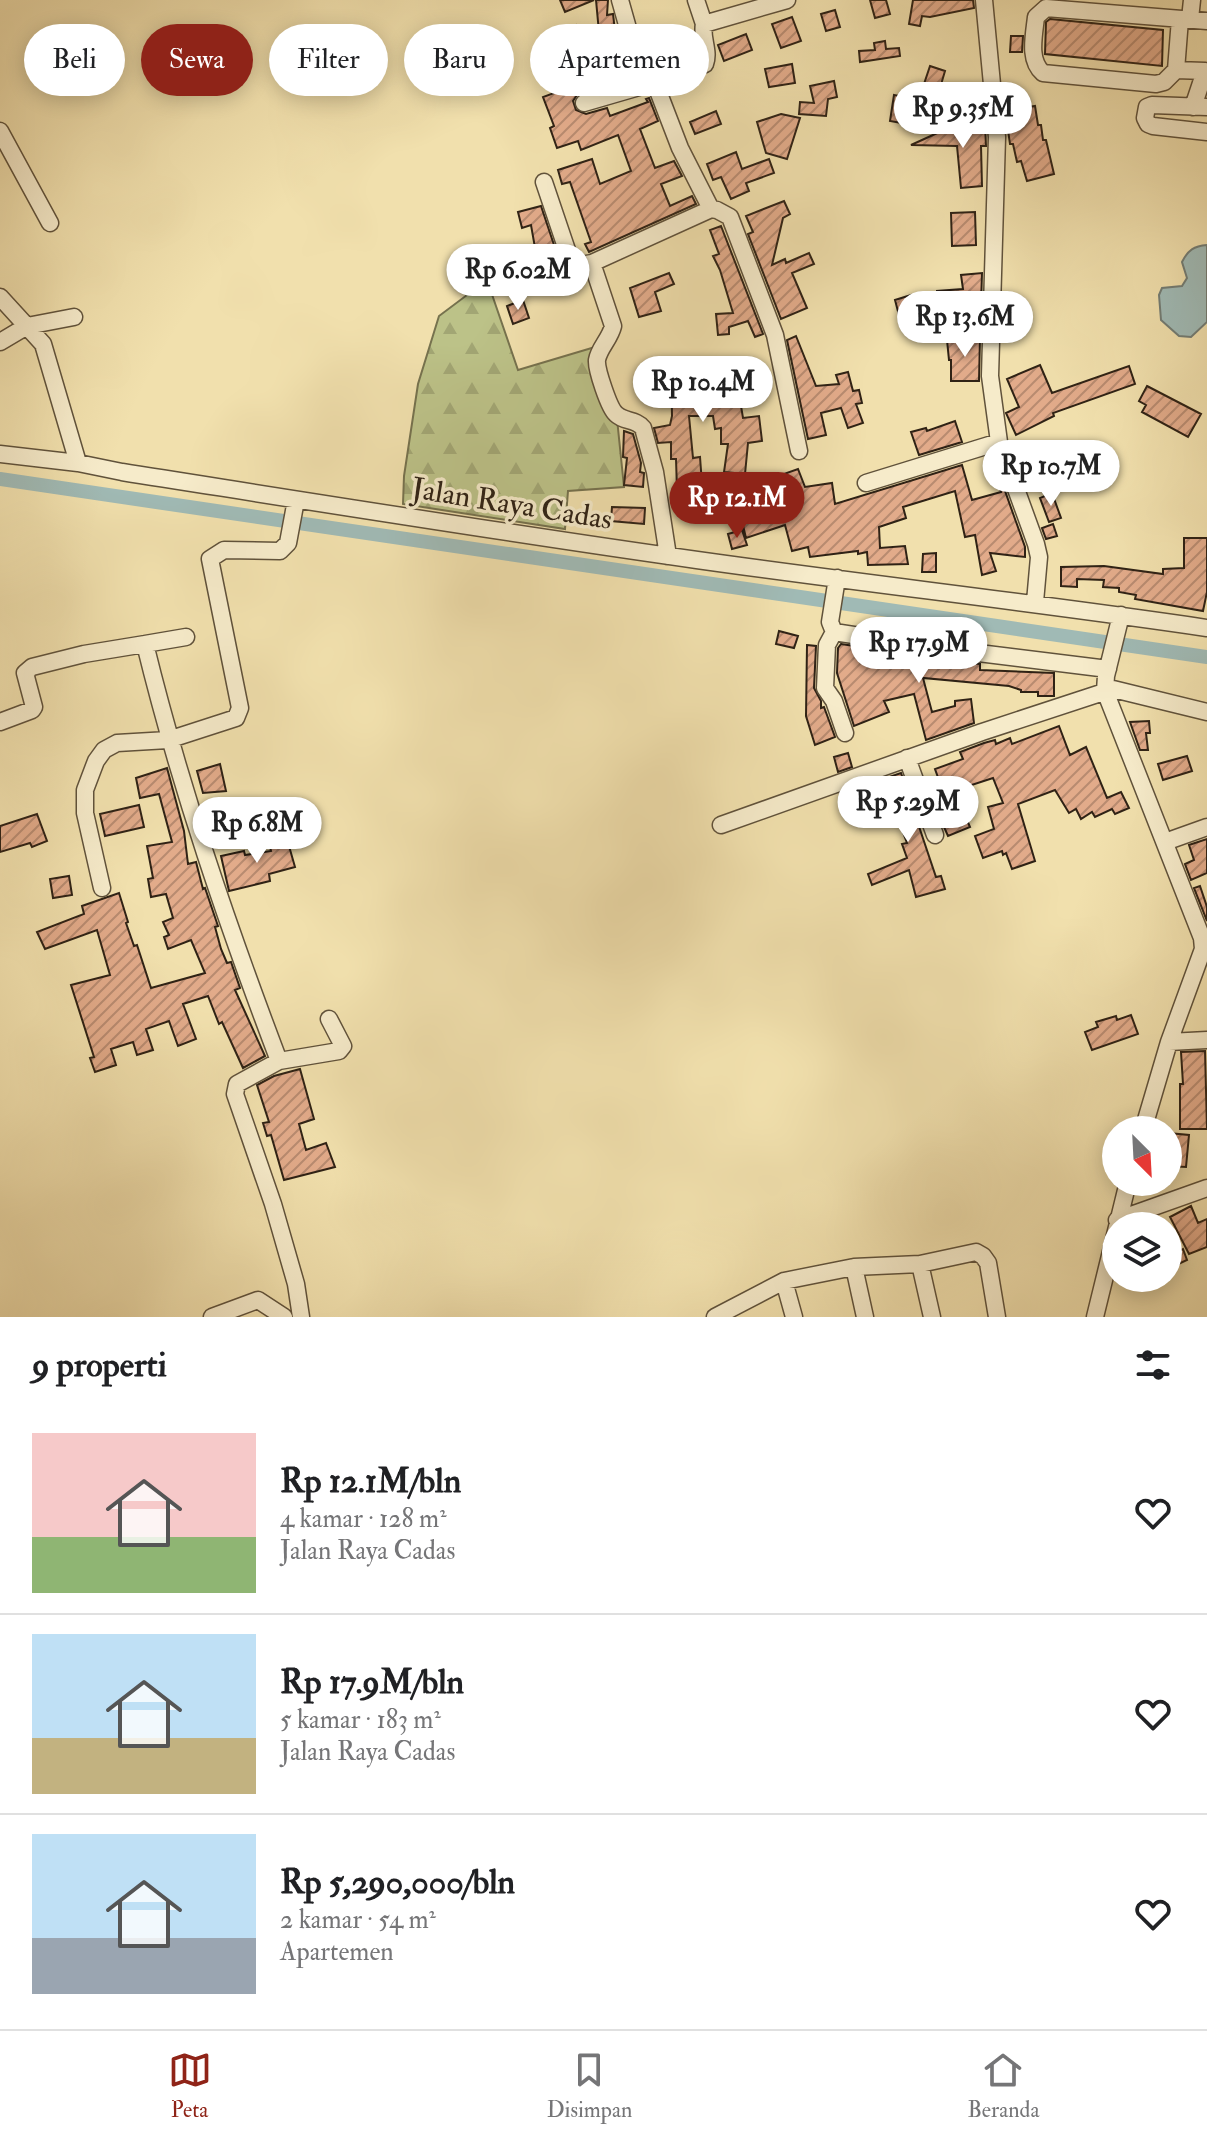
<!DOCTYPE html>
<html lang="id">
<head>
<meta charset="utf-8">
<style>
	body { margin:0; font-family:"IM FELL Double Pica",serif; background:#f6f6f6; color:#202124; height:100vh; display:flex; flex-direction:column; font-size:30px; white-space:nowrap }
	* { box-sizing:border-box; margin:0 }
	p { font-size:26px; color:#757577 }
	.icon { flex:none; width:44px; height:44px; fill:none; stroke:currentColor; stroke-width:2; stroke-linecap:round; stroke-linejoin:round }
	.map { position:relative; height:1317px; overflow:hidden }
	.sheet { display:flex; flex-direction:column; background:#fff; flex:1 }
	.sheet>* { flex:none }
	.hud { position:absolute; left:24px; top:24px; width:800px; height:72px; display:flex; gap:16px }
	.needle { width:52px; rotate:156deg }
	.buttons { position:absolute; left:1102px; top:1116px; display:grid; gap:16px }
	.buttons a { display:grid; place-items:center; width:80px; height:80px; border-radius:50%; background:#fff; box-shadow:0 4px 20px #0003; font-size:40px }
	.price { position:absolute; translate:-50% -68px; padding:0 18px; border-radius:28px; background:#fff; color:#222; font-size:26px; line-height:52px; filter:drop-shadow(0 2px 4px #0008) }
	.price::after { content:''; position:absolute; left:50%; top:48px; width:24px; height:18px; margin-left:-12px; background:inherit; clip-path:polygon(0 0,100% 0,50% 100%) }
	.price.selected { background:#8f2418; color:#fff }
	ul { padding:0; list-style:none }
	li { display:flex; align-items:center; gap:24px; height:200px; padding:0 32px }
	li+li { border-top:2px solid #e0e0e0 }
	li span { display:grid; place-items:center; flex:none; width:224px; height:160px; border-radius:0px; color:#555 }
	li>.icon { margin-inline-start:auto }
	span .icon { width:96px; height:96px; fill:#fffc; stroke-width:1 }
	li b { font-size:34px }
	h2 { display:flex; justify-content:space-between; align-items:center; height:96px; padding:0 32px; font-size:34px }
	.pill { padding:0 28px; border-radius:36px; background:#fff; box-shadow:0 4px 20px #0003; font-size:28px; line-height:72px }
	.pill.selected { background:#8f2418; color:#fff }
	.tab-bar { display:flex; justify-content:space-around; align-items:center; height:112px; border-top:2px solid #e0e0e0; background:#fff; font-size:22px; color:#757577 }
	.tab-bar a { display:grid; justify-items:center; gap:4px }
	.tab-bar .selected { color:#8f2418 }
	.map>svg:first-child { display:block }
	.forest { fill:url(#forest-firs); stroke:#76724e; stroke-width:2 }
	.water { fill:#a0bab5; stroke:#737d75; stroke-width:2 }
	.lines { fill:none; stroke-linecap:round; stroke-linejoin:round }
	.canal { stroke:#a0bab5; stroke-width:14 }
	.building { fill:url(#building-hatch); stroke:#2f2215; stroke-width:2 }
	.minor-casing { stroke:#60523b; stroke-width:19 }
	.minor { stroke:#f6ebca; stroke-width:16 }
	.labels { text-anchor:middle; dominant-baseline:central; stroke-width:7; stroke-linejoin:round; paint-order:stroke }
	.street-label { font-size:30px; fill:#2f2215; stroke:#f6ebca }
</style>
</head>
<body>
<div class="map">
<svg width="1207" height="1317" viewBox="0 0 1207 1317">
	<defs>
		<pattern id="forest-firs" width="22" height="20" patternUnits="userSpaceOnUse" patternTransform="scale(2)"><rect width="22" height="20" fill="#bcc288"/><path d="M5 1l3.5 6h-7zM16 11l3.5 6h-7z" fill="#a2a674"/></pattern>
		<pattern id="building-hatch" width="6" height="6" patternUnits="userSpaceOnUse" patternTransform="scale(2)"><rect width="6" height="6" fill="#e2ab8a"/><path d="M-1 1l2-2M0 6l6-6M5 7l2-2" fill="none" stroke="#b88b70"/></pattern>
	</defs>
	<rect width="100%" height="100%" fill="#f1e0ad"/>
	<filter id="stains"><feTurbulence type="fractalNoise" baseFrequency=".0025" numOctaves="4"/><feColorMatrix values="0 0 0 0 .2 0 0 0 0 .09 0 0 0 0 .02 0 0 0 .5 -.17"/></filter>
	<radialGradient id="worn" r=".72"><stop offset=".6" stop-color="#630" stop-opacity="0"/><stop offset="1" stop-color="#630" stop-opacity=".3"/></radialGradient>
	<path class="forest" d="M487 280 518 370 595 347 616 409 624 487 568 491 565 529 403 504 404 476 418 384 439 316Z"/>
	<path class="water" d="M1207 245V322L1191 337 1179 336 1161 320 1159 295 1162 288 1182 286 1187 278 1182 262C1188 250 1194 246 1207 245Z"/>
	<g class="lines">
		<path class="canal" d="M0 479 1207 657"/>
	</g>
	<path class="building" d="M560 0H594L565 12Z
		M596 0H608L607 15 613 14 615 31H609L619 60 625 58 631 78 604 86Z
		M870 0H886L890 14 875 18Z
		M913 0H973L974 8 930 17 922 16 920 26 909 24Z
		M835 10 840 27 826 31 821 14Z
		M792 17 801 41 781 48 772 24Z
		M1050 19 1163 30 1162 66 1045 54 1046 22Z
		M576 25 585 46 572 52 563 31Z
		M746 34 752 50 724 61 718 45Z
		M1011 36H1023L1022 52H1010Z
		M885 41 886 49 899 48 900 56 860 62 859 51 875 50 874 43Z
		M674 45 680 62 652 72 646 52 653 49 654 52Z
		M792 64 795 83 769 87 765 69Z
		M594 66 604 86 577 95 573 101 576 110 586 114 607 108 610 116 648 102 646 99 649 98 658 121 640 129 655 168 674 161 682 176 661 184 670 206 692 196 696 204 589 252 585 244 591 242 570 182 562 184 558 170 592 159 600 184 631 171 618 135 581 150 578 141 557 148 550 128 554 126 543 97 557 92 554 83Z
		M930 66 945 71 940 88 924 84Z
		M834 81 837 97 828 99 826 116 799 114 800 102 814 103 810 86Z
		M981 88 982 101 952 92V90Z
		M894 95 920 100 918 108H924V127L890 121Z
		M1035 106 1038 125H1041L1043 140H1046L1054 174 1027 181 1021 161 1017 162 1013 144H1010L1008 130 1013 129 1010 110Z
		M716 111 721 124 695 134 690 122Z
		M781 114 800 118 787 159 766 153 757 122Z
		M957 124 985 125 986 146H981L982 186 961 188 957 146 911 145Z
		M736 152 742 169 769 159 774 173 746 183 749 191 731 199 721 177 713 180 707 164Z
		M784 201 790 214 783 218 772 265 785 259 786 263 809 253 814 264 792 273 807 308 781 319 748 234 753 232 746 216Z
		M541 206 557 254 560 276H566V290L543 291 542 271 530 273 528 260 537 259 531 225 522 228 518 212Z
		M975 212 976 245 952 246 951 213Z
		M721 226 763 334 755 337 748 321 729 327V334L718 335 716 314 733 313 720 270 713 256 719 254 710 230Z
		M669 273 674 284 655 292 661 311 639 317 630 288Z
		M982 273 981 305 959 307V313L938 314 937 291 963 289 961 275Z
		M911 295 918 317 901 323 895 300Z
		M523 300 529 318 513 324 507 306Z
		M796 336 816 386 839 384 836 375 848 372 853 391 859 390 862 403 856 404 863 423 848 428 841 408 821 413 826 435 808 439 787 340Z
		M980 337 979 381H951V360H949L947 340Z
		M671 357H704L703 398H709L708 406 740 400 743 418 759 416 762 441 748 443 745 474 724 472 728 444H721V428L715 429 713 416H689L693 458 700 457 702 484 693 485 694 492 677 490 676 459H671V442L658 443 654 428 670 425 672 416Z
		M1040 365 1052 393 1129 366 1135 384 1053 413 1054 416 1016 435 1006 413 1019 407 1007 379Z
		M1147 386 1201 414 1188 437 1142 412 1146 405 1139 401Z
		M955 421 962 442 919 455 911 432 926 428 927 431Z
		M624 431 633 434 641 463 640 472 644 473 643 487 624 485 627 458 623 457Z
		M1075 448 1082 466 1052 478 1049 470 1024 480 1021 466Z
		M962 465 972 500 1001 492 996 478 1000 477 1025 547V557L990 553 996 571 982 575 975 535 965 537 955 491 903 507 906 518 879 527 880 548 905 546 908 564 868 565 867 552 858 554V551L810 557 808 547 792 551 785 525 746 538 740 513 756 508 755 502 783 492 778 476 798 469 805 487 832 483 835 504Z
		M1052 493 1061 518 1049 522 1040 498Z
		M612 507 645 508 644 524 611 521Z
		M1053 524 1057 536 1046 539 1042 528Z
		M742 530 747 545 732 549 728 534Z
		M1184 538H1207V592L1203 611 1135 599 1136 595 1119 592V588L1103 587 1104 580 1077 579V587L1061 586V567L1104 566 1163 574V569L1184 568Z
		M936 553V572H922L923 554Z
		M779 631 798 636 794 648 776 644Z
		M841 644 888 651 916 659V656L946 661V664L968 667 969 663 980 664V670L1054 673V696H1038V692H1021V690L1009 686 923 678 932 712 955 706V701L971 699 974 723 926 740 914 694 884 701 889 712 854 726 837 673 838 648Z
		M807 645 816 646 814 688 821 701V708L824 707 835 737 815 745 806 716Z
		M1149 721 1150 733H1146L1148 750H1140L1130 722Z
		M1059 726 1070 755 1086 747 1107 798 1121 792 1129 808 1115 814 1112 809 1095 817 1092 812 1081 819 1076 809 1069 813 1055 790 1018 804 1035 861 1012 869 1006 853 1003 855 1002 851 983 858 975 836 994 829 988 807 1003 803 993 778 944 794 935 769 963 759 960 752 984 743 995 740 996 744 1010 738 1012 744Z
		M848 753 852 767 838 772 834 757Z
		M1187 756 1192 771 1163 780 1158 764Z
		M220 764 226 791 203 793 197 771Z
		M167 768 184 831 188 864 196 862 203 889 205 888 218 926 215 927 221 949 227 963 231 962 240 988 235 990 265 1056 243 1068 222 1022 219 1024 208 996 183 1004 196 1039 178 1046 169 1021 146 1029 153 1050 137 1055 133 1042 111 1049 116 1065 95 1072 90 1058 94 1057 71 985 110 975 97 930 45 949 37 932 84 914 82 906 119 893 128 922 126 923 134 946 137 945 151 988 205 973 191 940 168 949 164 937 169 935 163 922 173 918 166 894 151 897 148 879 153 878 147 846 172 842 159 794 140 798 136 778Z
		M901 773 936 877 941 876 945 889 916 897 909 870 872 885 868 874 907 858 902 844 907 843 892 803 881 807 876 793 893 787 889 777Z
		M139 805 144 827 105 836 100 814Z
		M37 814 47 841 32 847 30 843 0 852V826Z
		M966 818 970 827 948 836 944 827Z
		M287 839 295 867 269 874 270 881 229 891 221 856 244 851 245 855 271 851 269 843Z
		M1207 839V873L1191 880 1185 864 1194 860 1189 845Z
		M69 876 72 895 53 898 50 879Z
		M1200 886 1207 907V921L1194 888Z
		M1131 1015 1138 1034 1092 1050 1085 1032 1098 1027 1096 1022 1116 1016 1117 1020Z
		M1205 1051 1207 1129H1180V1084H1183L1181 1052Z
		M300 1069 314 1119 299 1124 306 1150 326 1143 335 1167 284 1180 271 1135 267 1136 263 1123 269 1122 257 1085 274 1076Z
		M1168 1133 1189 1135 1186 1167 1168 1166Z
		M1191 1206 1198 1223 1207 1219V1247L1189 1254 1170 1217Z
		M1183 1249 1187 1260 1168 1269V1256Z"/>
	<g class="lines">
		<defs>
			<path id="minor" d="M620 0 644 85
				M696 0 704 24
				M984 0 997 137 990 376 999 442 1036 544 1039 557 1035 602
				M1190 19 1192 0
				M1176 70 1180 19
				M1205 71 1176 70 1164 82 1156 84 1043 73C1028 60 1034 36 1036 17L1046 8 1207 21
				M584 103 653 83
				M1193 107 1205 71 1207 72
				M1207 107 1152 105 1147 107 1145 118 1148 124 1153 126 1207 132
				M0 131 50 223
				M544 182 570 259 580 265 592 263
				M711 209 680 148 655 83 705 64C710 51 701 38 704 24L787 0
				M0 297 43 344 78 463
				M0 342 27 326 74 317
				M0 454 78 463 122 472C313 502 505 533 697 560 867 584 1037 603 1207 628
				M866 483 999 442
				M668 556 655 472 643 428C636 419 624 422 616 414 609 408 596 369 597 360 599 348 610 339 613 326L592 263 711 209 717 210 730 217 775 335 799 451
				M837 578 830 622 834 632 827 645 825 688 834 701 845 733
				M1121 615 1106 676 1105 691 1202 938 1203 949 1169 1042 1143 1130
				M834 632 938 648 1108 669
				M145 644 186 637
				M0 722 32 710 34 707 25 673 32 667 84 654 145 644C180 787 227 924 279 1061L237 1084 235 1094 273 1204 296 1284 301 1317
				M907 758 935 835
				M721 825 982 732 1113 689 1207 712
				M1165 842 1207 827
				M102 888 85 813V790L96 761 104 750 117 743 168 740 236 718 240 708 210 559 224 550 280 551 288 543 296 500
				M1169 1042 1207 1040
				M279 1061 339 1051 343 1046 329 1019
				M1117 1220 1207 1188
				M920 1264 932 1317
				M854 1267 865 1317
				M784 1281 794 1317
				M212 1317 258 1300 284 1317
				M715 1317 784 1281 854 1267 920 1264 976 1252 983 1256 988 1263 997 1317
				M1095 1317 1128 1182"/>
		</defs>
		<use href="#minor" class="minor-casing"/>
		<use href="#minor" class="minor"/>
	</g>
	<g class="labels">
		<g class="street-label">
			<text transform="translate(512 504) rotate(9)">Jalan Raya Cadas</text>
		</g>
	</g>
	<rect width="100%" height="100%" filter="url(#stains)"/>
	<rect width="100%" height="100%" fill="url(#worn)"/>
</svg>
<div class="buttons">
<a><svg class="needle" viewBox="-14 -14 28 28"><path d="M0-13l5 13h-10z" fill="#e53935"/><path d="M0 13l5-13h-10z" fill="#757577"/></svg></a>
<a><svg class="icon" aria-label="layers" viewBox="0 0 24 24"><path d="M12 4l9 5-9 5-9-5zM3 14l9 5 9-5"/></svg></a>
</div>
<b class="price" style="left:963px;top:150px">Rp 9.35M</b>
<b class="price" style="left:518px;top:312px">Rp 6.02M</b>
<b class="price" style="left:965px;top:359px">Rp 13.6M</b>
<b class="price" style="left:703px;top:424px">Rp 10.4M</b>
<b class="price" style="left:1051px;top:508px">Rp 10.7M</b>
<b class="price selected" style="left:737px;top:540px">Rp 12.1M</b>
<b class="price" style="left:919px;top:685px">Rp 17.9M</b>
<b class="price" style="left:908px;top:844px">Rp 5.29M</b>
<b class="price" style="left:257px;top:865px">Rp 6.8M</b>
<div class="hud">
<a class="pill">Beli</a>
<a class="pill selected">Sewa</a>
<a class="pill">Filter</a>
<a class="pill">Baru</a>
<a class="pill">Apartemen</a>
</div>
</div>
<section class="sheet">
<h2>9 properti<svg class="icon" aria-label="filters" viewBox="0 0 24 24"><path d="M4 7h16M4 17h16"/><circle cx="9" cy="7" r="2"/><circle cx="15" cy="17" r="2"/></svg></h2>
<ul>
<li><span style="background:linear-gradient(#f6c9c9 65%,#8fb573 0)"><svg class="icon" aria-label="home" viewBox="0 0 24 24"><path d="M3 11l9-7 9 7M6 9v11h12V9"/></svg></span><div><b>Rp 12.1M/bln</b><p>4 kamar · 128 m²</p><p>Jalan Raya Cadas</p></div><svg class="icon" aria-label="heart" viewBox="0 0 24 24"><path d="M12 20l-8-8c-3-5 5-10 8-4 3-6 11-1 8 4z"/></svg></li>
<li><span style="background:linear-gradient(#bfe0f5 65%,#c2b280 0)"><svg class="icon" aria-label="home" viewBox="0 0 24 24"><path d="M3 11l9-7 9 7M6 9v11h12V9"/></svg></span><div><b>Rp 17.9M/bln</b><p>5 kamar · 183 m²</p><p>Jalan Raya Cadas</p></div><svg class="icon" aria-label="heart" viewBox="0 0 24 24"><path d="M12 20l-8-8c-3-5 5-10 8-4 3-6 11-1 8 4z"/></svg></li>
<li><span style="background:linear-gradient(#bfe0f5 65%,#9aa5b1 0)"><svg class="icon" aria-label="home" viewBox="0 0 24 24"><path d="M3 11l9-7 9 7M6 9v11h12V9"/></svg></span><div><b>Rp 5,290,000/bln</b><p>2 kamar · 54 m²</p><p>Apartemen</p></div><svg class="icon" aria-label="heart" viewBox="0 0 24 24"><path d="M12 20l-8-8c-3-5 5-10 8-4 3-6 11-1 8 4z"/></svg></li>
</ul>
</section>
<nav class="tab-bar">
<a class="selected"><svg class="icon" aria-label="map" viewBox="0 0 24 24"><path d="M3 6l6-2 6 2 6-2v14l-6 2-6-2-6 2zM9 4v14M15 6v14"/></svg>Peta</a>
<a><svg class="icon" aria-label="saved" viewBox="0 0 24 24"><path d="M7 4h10v16l-5-4-5 4z"/></svg>Disimpan</a>
<a><svg class="icon" aria-label="home" viewBox="0 0 24 24"><path d="M3 11l9-7 9 7M6 9v11h12V9"/></svg>Beranda</a>
</nav>
</body>
</html>
